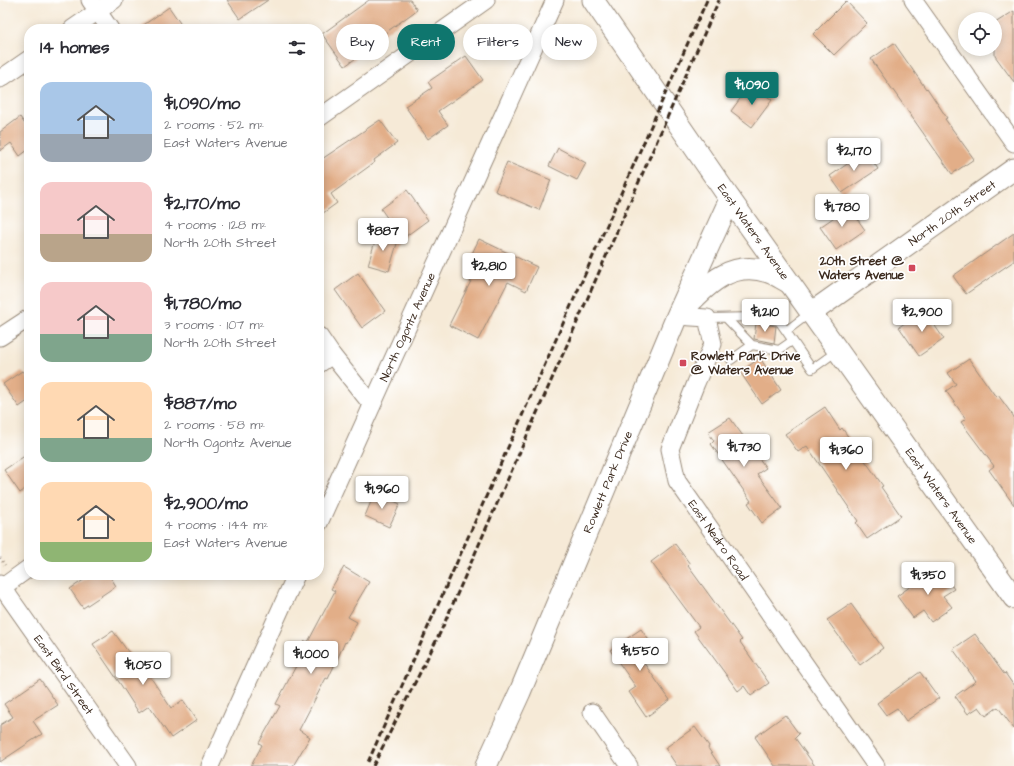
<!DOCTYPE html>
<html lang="en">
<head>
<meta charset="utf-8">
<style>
	body { margin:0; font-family:"Architects Daughter",sans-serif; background:#f2f2f3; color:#2b2b33; height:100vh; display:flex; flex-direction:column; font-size:15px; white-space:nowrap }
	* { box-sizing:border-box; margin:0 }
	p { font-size:13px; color:#7c7c81 }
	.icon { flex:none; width:22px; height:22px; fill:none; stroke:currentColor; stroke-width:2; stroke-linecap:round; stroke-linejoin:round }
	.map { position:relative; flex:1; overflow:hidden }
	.panel { position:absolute; left:24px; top:24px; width:300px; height:556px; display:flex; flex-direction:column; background:#fff; border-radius:16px; box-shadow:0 2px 10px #0003 }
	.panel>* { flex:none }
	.top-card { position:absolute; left:336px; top:24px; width:380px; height:36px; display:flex; gap:8px }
	.buttons { position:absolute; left:958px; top:12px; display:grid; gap:8px }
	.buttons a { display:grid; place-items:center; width:44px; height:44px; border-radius:50%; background:#fff; box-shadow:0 2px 10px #0003; font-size:20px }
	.price { position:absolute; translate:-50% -34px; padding:0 9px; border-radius:4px; background:#fff; color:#222; font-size:13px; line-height:26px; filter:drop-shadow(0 1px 2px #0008) }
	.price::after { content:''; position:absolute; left:50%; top:24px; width:12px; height:9px; margin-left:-6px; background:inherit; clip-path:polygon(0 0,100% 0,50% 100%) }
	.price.on { background:#0f766e; color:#fff }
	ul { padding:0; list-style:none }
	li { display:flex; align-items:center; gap:12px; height:100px; padding:0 16px }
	li span { display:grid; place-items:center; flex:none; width:112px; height:80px; border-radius:12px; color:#555 }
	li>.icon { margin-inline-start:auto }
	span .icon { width:48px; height:48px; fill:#fffc; stroke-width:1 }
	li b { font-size:17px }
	h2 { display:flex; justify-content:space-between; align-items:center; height:48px; padding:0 16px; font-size:17px }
	.chip { padding:0 14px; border-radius:18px; background:#fff; box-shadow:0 2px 10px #0003; font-size:14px; line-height:36px }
	.chip.on { background:#0f766e; color:#fff }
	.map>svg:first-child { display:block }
	.building { fill:#e2ae88 }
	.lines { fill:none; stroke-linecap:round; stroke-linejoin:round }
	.service-casing { stroke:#988a7a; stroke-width:10 }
	.minor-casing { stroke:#988a7a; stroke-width:19 }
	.tertiary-casing { stroke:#988a7a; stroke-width:23 }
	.path { stroke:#988a7a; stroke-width:2.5; stroke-dasharray:1 3; stroke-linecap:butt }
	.service { stroke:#fff; stroke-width:8 }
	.minor { stroke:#fff; stroke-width:17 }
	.tertiary { stroke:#fff; stroke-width:21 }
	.rail { stroke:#3b2a1e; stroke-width:3; stroke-dasharray:6 3; stroke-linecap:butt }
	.poi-dot { fill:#d1495b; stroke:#fff; stroke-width:1.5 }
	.labels { text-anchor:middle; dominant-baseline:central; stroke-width:3.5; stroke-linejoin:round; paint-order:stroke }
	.street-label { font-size:12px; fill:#3b2a1e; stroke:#fff }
	.poi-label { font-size:12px; font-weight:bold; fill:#3b2a1e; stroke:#fff; text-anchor:end }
</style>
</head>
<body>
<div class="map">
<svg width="1014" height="766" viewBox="0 0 1014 766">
	<rect width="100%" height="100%" fill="#fff"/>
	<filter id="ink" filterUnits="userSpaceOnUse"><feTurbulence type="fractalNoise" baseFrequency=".025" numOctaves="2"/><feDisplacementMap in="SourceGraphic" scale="8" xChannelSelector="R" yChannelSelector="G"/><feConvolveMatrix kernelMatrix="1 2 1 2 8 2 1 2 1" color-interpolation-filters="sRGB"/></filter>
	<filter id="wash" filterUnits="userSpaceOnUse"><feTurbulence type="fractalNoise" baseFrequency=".012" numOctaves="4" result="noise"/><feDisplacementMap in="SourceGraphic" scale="16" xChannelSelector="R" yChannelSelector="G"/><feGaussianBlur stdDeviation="0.9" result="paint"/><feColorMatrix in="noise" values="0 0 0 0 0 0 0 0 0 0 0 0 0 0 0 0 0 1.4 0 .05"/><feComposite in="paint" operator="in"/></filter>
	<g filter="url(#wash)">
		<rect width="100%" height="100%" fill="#f6ead7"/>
		<g id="blocks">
			<path class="building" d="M227 0H268L240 19Z
				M369 0H410L417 10 374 41 376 44 345 66 322 34Z
				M846 1 867 23 834 55 813 34Z
				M169 7 184 29H138Z
				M1014 11V82L995 56V23Z
				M894 43 926 89 927 88 947 118 945 119 974 159 952 174 871 59Z
				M466 56 483 80 438 111 448 125 428 139 405 106 432 88 428 82Z
				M751 84 772 100 752 127 731 111Z
				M20 117 29 130V149L20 156 11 143 0 151V132Z
				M380 120 397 143 374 160 375 162 331 194 337 203 319 216V161Z
				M558 148 586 163 577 180 549 166Z
				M866 151 878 169 842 193 830 176Z
				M507 162 551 180 539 210 495 191Z
				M407 190 428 220 402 239 381 209Z
				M849 207 865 230 836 250 820 227Z
				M1014 233V261L966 294 953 276Z
				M377 234 398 240 389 271 368 265Z
				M479 239 537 267 526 291 508 282 478 340 449 325 478 267 468 262Z
				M358 273 385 311 362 328 335 290Z
				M924 310 944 339 919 356 899 327Z
				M756 323 776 326 774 343 754 339Z
				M760 358 781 390 762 404 740 372Z
				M969 359 996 397 998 395 1014 417V505L989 470 994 466 961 422 966 419 946 391 956 384 948 373Z
				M22 371 29 380V400L19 407 3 384Z
				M825 407 840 430 842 428 883 486 881 487 901 516 867 539 856 523 858 521 807 446 798 452 785 434Z
				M730 418 766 468 757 474 782 508 762 523 748 503 751 501 711 444 714 441 708 432Z
				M29 453V486L20 493 4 470Z
				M375 492 400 504 389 527 365 516Z
				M675 544 690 564 688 566 742 640 740 642 769 683 751 696 744 686 738 691 694 631 699 627 651 562Z
				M344 567 369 582 348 617 357 622 346 643 345 642 328 679 326 678 299 730 310 737 293 766H251L262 745 259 743 280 706 276 704 297 664 294 663 305 641 308 642 335 591 331 589Z
				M938 567 954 589 943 596 952 607 931 622 923 611 913 618 897 596Z
				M91 575H109L116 586 83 608 70 589Z
				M851 604 883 648 860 665 827 620Z
				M641 629 655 649 641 659 670 700 646 717 629 692 636 687 610 650Z
				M113 631 142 671 145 669 171 708 183 700 197 720 171 738 149 706 139 713 121 685 93 644Z
				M975 634 1004 674 1005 673 1014 686V729L998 707 986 716 979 707 968 714 955 696 976 681 953 649Z
				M920 672 939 698 906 721 897 708 886 715 877 703Z
				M40 679 58 705 33 721 42 734 0 762V725L13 717 4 704Z
				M785 715 799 734 795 738 815 766H775L755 737Z
				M695 727 709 746 708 748 720 766H677L665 748Z"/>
		</g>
	</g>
	<g filter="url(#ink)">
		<use href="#blocks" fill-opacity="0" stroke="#988a7a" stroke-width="1"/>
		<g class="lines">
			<defs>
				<path id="service" d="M810 313 786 331 812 369 837 351
					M707 318 755 317 779 321 786 331
					M726 318 752 345 779 350 792 341
					M731 360 752 345"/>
				<g id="minor">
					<path d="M90 0 110 29"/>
					<path d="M913 0 1014 143"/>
					<path d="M72 29 114 0"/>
					<path d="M0 79 29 59"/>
					<path d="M319 118 486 0"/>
					<path id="s1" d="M677 316 707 318 713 344 696 383 670 449 677 481 876 766"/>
					<path d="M319 336 332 355 372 405"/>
					<path d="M0 337 29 318"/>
					<path d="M319 364 332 355"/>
					<path id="s2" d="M319 523 555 0"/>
					<path id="s3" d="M0 584 128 766"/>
					<path d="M0 589 29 568"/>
					<path d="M592 712 629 766"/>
					<path d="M210 766 296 575"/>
				</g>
				<g id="tertiary">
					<path id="s4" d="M593 0 730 199 1014 598"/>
					<path d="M687 306C709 282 734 260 768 272 775 274 782 279 788 282"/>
					<path id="s5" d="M811 313 1014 169"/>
					<path id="s6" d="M486 766 520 692 677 316 730 199"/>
				</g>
			</defs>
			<use href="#service" class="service-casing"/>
			<use href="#minor" class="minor-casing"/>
			<use href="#tertiary" class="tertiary-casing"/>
			<path class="path" d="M0 558 5 565"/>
			<use href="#service" class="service"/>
			<use href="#minor" class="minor"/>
			<use href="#tertiary" class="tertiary"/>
			<path class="rail" d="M368 762 707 0
				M373 766 440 633 719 0"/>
		</g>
	</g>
	<g class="poi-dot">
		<rect x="908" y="264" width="8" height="8" rx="2"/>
		<rect x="679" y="359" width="8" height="8" rx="2"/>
	</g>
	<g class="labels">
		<g class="street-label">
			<text stroke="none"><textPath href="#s5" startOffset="173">North 20th Street</textPath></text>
			<text stroke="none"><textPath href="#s4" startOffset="282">East Waters Avenue</textPath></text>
			<text stroke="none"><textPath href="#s2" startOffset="215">North Ogontz Avenue</textPath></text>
			<text stroke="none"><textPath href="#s6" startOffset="309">Rowlett Park Drive</textPath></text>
			<text stroke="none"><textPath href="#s4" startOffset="606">East Waters Avenue</textPath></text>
			<text stroke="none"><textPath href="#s1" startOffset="275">East Nedro Road</textPath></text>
			<text stroke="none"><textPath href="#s3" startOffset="111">East Bird Street</textPath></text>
		</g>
		<g class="poi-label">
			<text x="904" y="261">20th Street @<tspan x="904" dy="14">Waters Avenue</tspan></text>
			<text x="691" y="356" text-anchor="start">Rowlett Park Drive<tspan x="691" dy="14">@ Waters Avenue</tspan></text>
		</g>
	</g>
</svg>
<div class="buttons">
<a><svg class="icon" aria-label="locate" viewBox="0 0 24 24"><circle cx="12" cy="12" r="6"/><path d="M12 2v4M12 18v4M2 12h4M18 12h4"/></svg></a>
</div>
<b class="price on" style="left:752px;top:106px">$1,090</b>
<b class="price" style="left:854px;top:172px">$2,170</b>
<b class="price" style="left:842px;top:228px">$1,780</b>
<b class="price" style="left:383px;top:252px">$887</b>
<b class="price" style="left:489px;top:287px">$2,810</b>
<b class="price" style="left:765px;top:333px">$1,210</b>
<b class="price" style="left:922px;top:333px">$2,900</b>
<b class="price" style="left:744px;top:468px">$1,730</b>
<b class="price" style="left:846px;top:471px">$1,360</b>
<b class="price" style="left:382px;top:510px">$1,960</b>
<b class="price" style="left:928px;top:596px">$1,350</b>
<b class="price" style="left:640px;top:672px">$1,550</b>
<b class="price" style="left:311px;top:675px">$1,000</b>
<b class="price" style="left:143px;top:686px">$1,050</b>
<div class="top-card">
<a class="chip">Buy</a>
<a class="chip on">Rent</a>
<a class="chip">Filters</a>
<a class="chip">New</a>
</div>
<section class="panel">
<h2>14 homes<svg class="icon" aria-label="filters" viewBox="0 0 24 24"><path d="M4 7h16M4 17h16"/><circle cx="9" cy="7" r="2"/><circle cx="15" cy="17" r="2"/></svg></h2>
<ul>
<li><span style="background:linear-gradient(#a9c7e8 65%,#9aa5b1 0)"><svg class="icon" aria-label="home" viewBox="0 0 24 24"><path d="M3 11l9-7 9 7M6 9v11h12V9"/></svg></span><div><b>$1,090/mo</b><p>2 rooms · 52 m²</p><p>East Waters Avenue</p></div></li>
<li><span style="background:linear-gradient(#f6c9c9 65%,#b9a48a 0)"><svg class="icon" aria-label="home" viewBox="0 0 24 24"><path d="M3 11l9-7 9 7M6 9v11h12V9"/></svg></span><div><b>$2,170/mo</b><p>4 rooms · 128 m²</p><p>North 20th Street</p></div></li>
<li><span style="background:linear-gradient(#f6c9c9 65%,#7fa58c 0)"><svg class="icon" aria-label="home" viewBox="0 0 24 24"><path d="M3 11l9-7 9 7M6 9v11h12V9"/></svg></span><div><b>$1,780/mo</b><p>3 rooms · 107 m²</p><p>North 20th Street</p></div></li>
<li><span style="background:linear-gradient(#ffd9b3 70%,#7fa58c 0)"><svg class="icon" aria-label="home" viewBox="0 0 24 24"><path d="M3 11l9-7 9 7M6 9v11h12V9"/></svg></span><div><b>$887/mo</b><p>2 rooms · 58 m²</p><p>North Ogontz Avenue</p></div></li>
<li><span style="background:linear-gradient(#ffd9b3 75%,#8fb573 0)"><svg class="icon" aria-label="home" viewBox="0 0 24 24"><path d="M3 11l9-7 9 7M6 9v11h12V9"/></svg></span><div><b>$2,900/mo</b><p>4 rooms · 144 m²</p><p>East Waters Avenue</p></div></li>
</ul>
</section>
</div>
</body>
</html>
